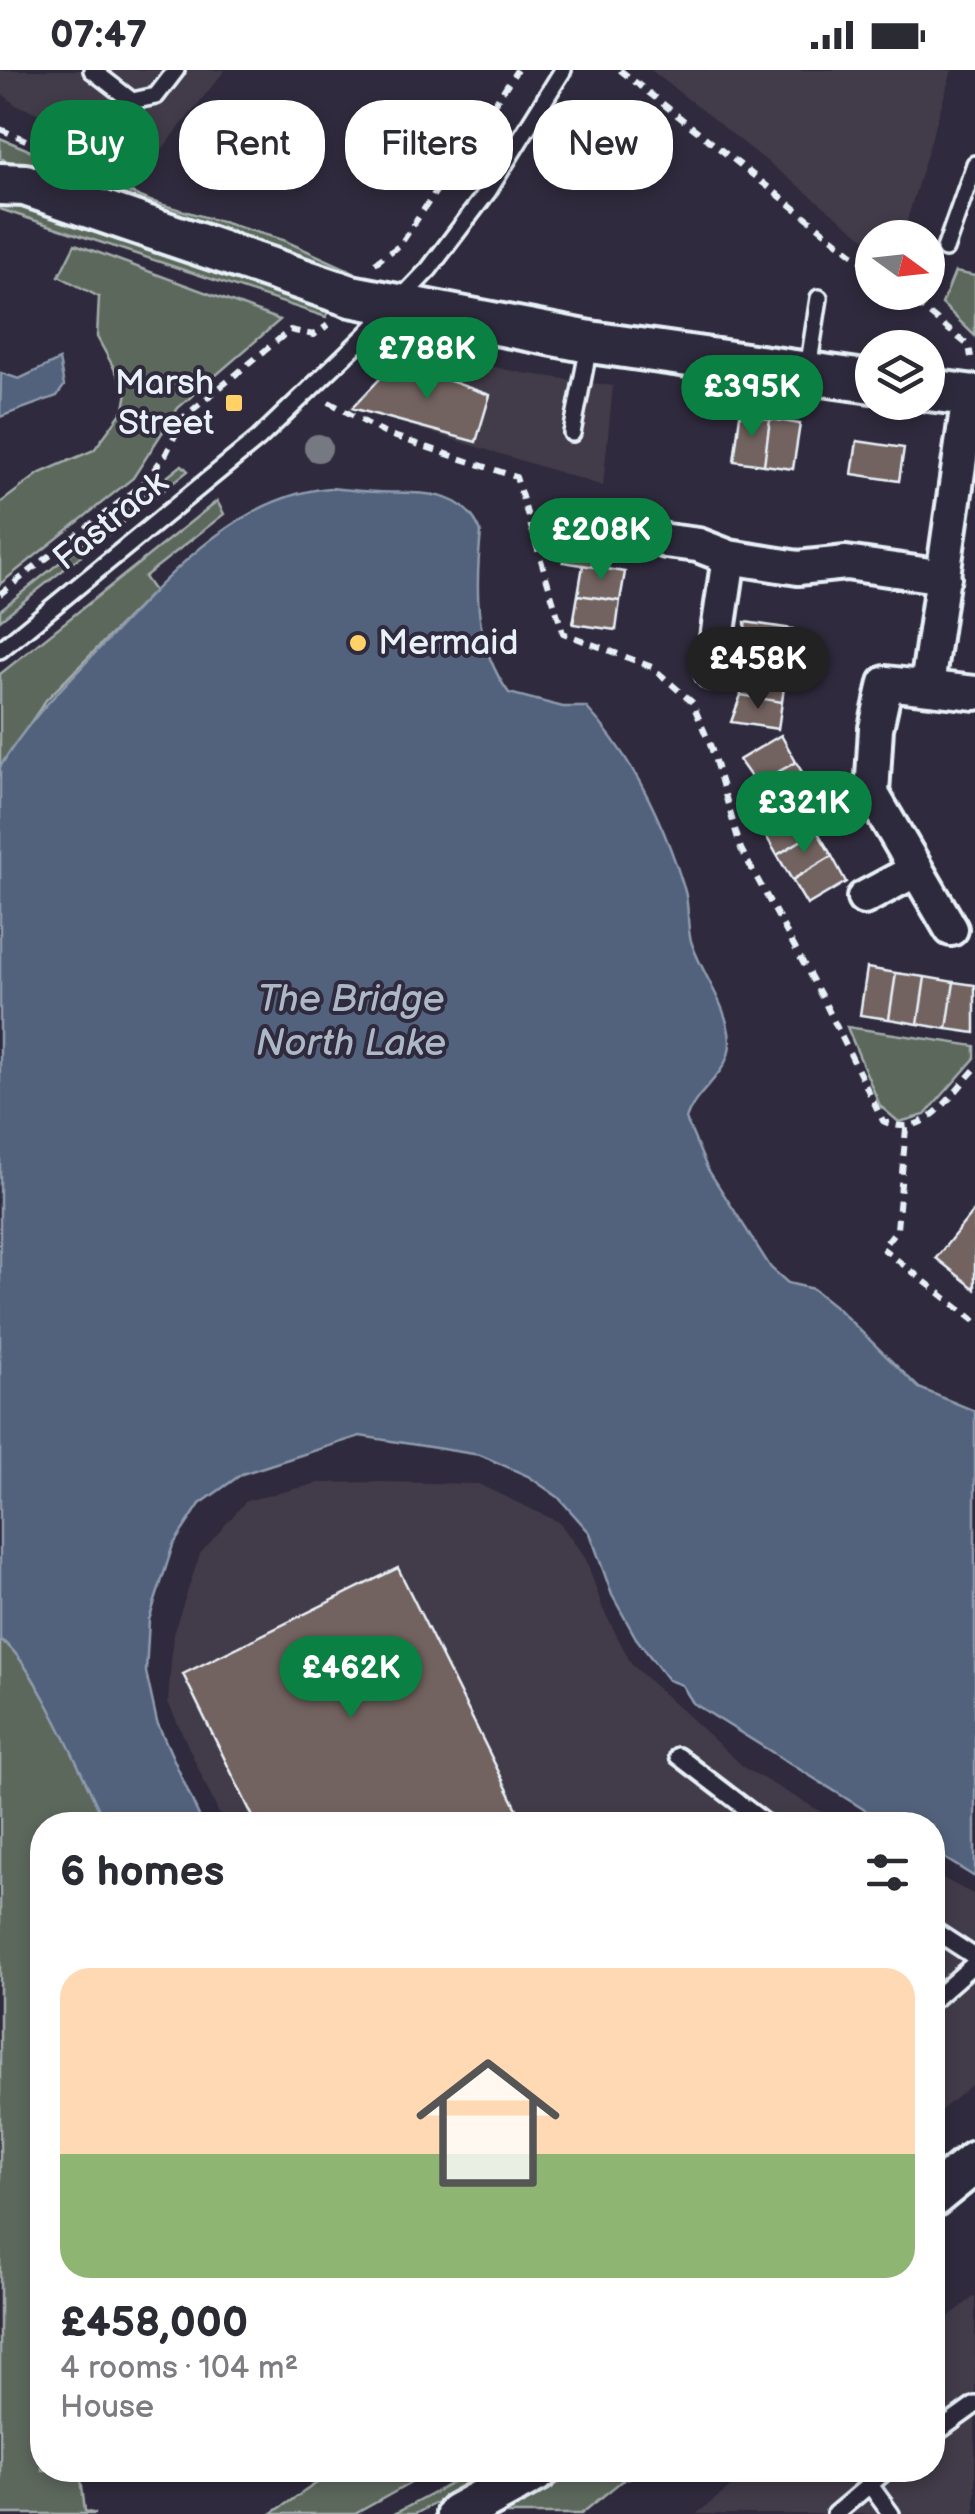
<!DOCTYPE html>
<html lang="en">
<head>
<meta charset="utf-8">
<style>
	body { margin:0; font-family:"Balsamiq Sans",sans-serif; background:#f7f7f7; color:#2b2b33; height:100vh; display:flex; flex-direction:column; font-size:38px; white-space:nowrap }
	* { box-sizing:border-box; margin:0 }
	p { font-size:32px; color:#7c7c81 }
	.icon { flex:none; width:55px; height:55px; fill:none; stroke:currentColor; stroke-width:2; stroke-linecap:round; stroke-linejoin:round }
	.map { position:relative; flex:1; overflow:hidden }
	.panel { position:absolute; left:30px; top:1742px; width:915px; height:670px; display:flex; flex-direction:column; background:#fff; border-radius:40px; box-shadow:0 5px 15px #0003 }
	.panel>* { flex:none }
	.guide { position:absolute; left:30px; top:30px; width:915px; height:90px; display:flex; gap:20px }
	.needle { width:65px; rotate:105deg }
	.buttons { position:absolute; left:855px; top:150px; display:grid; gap:20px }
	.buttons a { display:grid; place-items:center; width:90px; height:90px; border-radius:50%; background:#fff; box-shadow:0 5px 15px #0003; font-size:50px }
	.price { position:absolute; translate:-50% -85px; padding:0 22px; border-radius:35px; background:#0b8043; color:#fff; font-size:32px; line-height:65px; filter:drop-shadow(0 2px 5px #0008) }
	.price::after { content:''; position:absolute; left:50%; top:60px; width:30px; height:22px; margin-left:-15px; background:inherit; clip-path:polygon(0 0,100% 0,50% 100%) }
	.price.on { background:#222; color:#fff }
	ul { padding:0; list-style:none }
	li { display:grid; align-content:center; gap:20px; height:530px; padding:0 30px }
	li+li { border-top:2px solid #e1e1e2 }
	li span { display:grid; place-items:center; height:310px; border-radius:30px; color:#555 }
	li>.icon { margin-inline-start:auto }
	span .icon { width:180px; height:180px; fill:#fffc; stroke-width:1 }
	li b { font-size:42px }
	h2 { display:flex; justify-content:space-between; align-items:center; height:120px; padding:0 30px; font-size:42px }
	.pill { padding:0 35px; border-radius:40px; background:#fff; box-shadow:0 5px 15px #0003; font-size:35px; line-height:90px }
	.pill.on { background:#0b8043; color:#fff }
	.status { display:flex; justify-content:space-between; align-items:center; height:70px; padding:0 50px; background:#fff; direction:ltr }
	.status svg { height:28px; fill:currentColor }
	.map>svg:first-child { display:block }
	.built { fill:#433b48 }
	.green { fill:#5d685d; stroke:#a2acaa; stroke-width:2.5 }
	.water { fill:#52627c; stroke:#8e9bae; stroke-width:2.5 }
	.building { fill:#736361; stroke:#e8f1f8; stroke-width:2.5 }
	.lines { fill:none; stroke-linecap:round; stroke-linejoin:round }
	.service-casing { stroke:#e8f1f8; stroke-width:22 }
	.minor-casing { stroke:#e8f1f8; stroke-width:40 }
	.tertiary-casing { stroke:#e8f1f8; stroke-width:48 }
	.path { stroke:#e8f1f8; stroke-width:6; stroke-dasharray:10 8; stroke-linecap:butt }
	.service { stroke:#2f2a3d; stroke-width:15 }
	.minor { stroke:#2f2a3d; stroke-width:32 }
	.tertiary { stroke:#2f2a3d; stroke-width:40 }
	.tree { fill:#767982 }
	.poi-dot { fill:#ffd166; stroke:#2f2a3d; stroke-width:4 }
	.labels { text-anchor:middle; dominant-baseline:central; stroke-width:8; stroke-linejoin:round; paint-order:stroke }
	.poi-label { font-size:35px; fill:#e8f1f8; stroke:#2f2a3d; text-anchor:end }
	.street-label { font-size:35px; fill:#e8f1f8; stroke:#2f2a3d }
	.water-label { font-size:38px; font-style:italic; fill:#acb8c6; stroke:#2f2a3d }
</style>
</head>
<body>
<div class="status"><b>07:47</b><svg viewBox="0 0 49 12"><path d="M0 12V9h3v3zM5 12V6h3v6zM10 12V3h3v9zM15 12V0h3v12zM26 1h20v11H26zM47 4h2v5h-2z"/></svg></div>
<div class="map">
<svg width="975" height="2444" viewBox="0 0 975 2444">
	<rect width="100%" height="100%" fill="#2f2a3d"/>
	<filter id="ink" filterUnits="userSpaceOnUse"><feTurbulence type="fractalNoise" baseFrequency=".01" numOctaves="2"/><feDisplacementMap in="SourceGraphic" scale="20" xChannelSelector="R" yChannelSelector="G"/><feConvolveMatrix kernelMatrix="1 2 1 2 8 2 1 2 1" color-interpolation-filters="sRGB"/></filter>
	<g filter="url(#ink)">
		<path class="built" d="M0 0H225L156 87 16 35 0 22Z
			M651 0H952L902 167 872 168V174Z
			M408 278 517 302 613 316 603 416 352 338Z
			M380 1412 478 1414 559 1452 586 1489 603 1539 632 1595 746 1699 845 1755H224L168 1632 173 1564 200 1484 246 1431 319 1413Z
			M933 1803 975 1825V2012L933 2047Z
			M975 2226V2444H696L753 2400H932L933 2259Z"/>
		<path class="green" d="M0 68 150 131 283 170 354 202 348 212 46 107 0 88Z
			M0 123 333 234 326 247 0 139Z
			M75 174 280 250 178 338 133 408 0 514V433L40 403 94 380 124 339 127 322 97 267 99 227 59 206Z
			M955 202 975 206V266L942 234Z
			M182 395 188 401 0 550V540Z
			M217 431 224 444 144 507 154 521 46 630 0 697V604Z
			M847 957 975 976V988L925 1045 899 1052 880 1036Z
			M0 1570C30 1582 90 1720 106 1755H42V2400H80L85 2441 96 2444H0Z
			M356 2400H434L355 2444H271L317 2413Z
			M477 2400H497L415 2444H394Z
			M583 2400H652L624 2409 581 2444H501Z"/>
		<path class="water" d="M59 290 64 316 57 326 0 347 1 303 19 309Z
			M330 418C346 419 362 422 378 422 418 424 463 417 481 462 475 520 474 575 509 623L563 637H586C633 687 664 754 684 818 690 835 686 854 691 871 702 905 728 935 730 971 731 1004 696 1019 686 1049L707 1098 771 1198 788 1213 813 1219 837 1238 919 1318 975 1341V1807L933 1781 932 1755H889L693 1633 682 1615 668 1610 636 1568 612 1525 590 1463 558 1427 528 1406 480 1385 360 1366 242 1404 200 1434 173 1475 149 1550 146 1602 157 1652 203 1755H106C89 1720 30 1582 0 1570V697C27 651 61 619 98 580 161 514 233 426 330 418Z"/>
		<path class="building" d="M396 292 490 325 476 372 352 338Z
			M740 345 770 349 764 395 734 391Z
			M770 349 800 354 793 399 764 395Z
			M857 371 904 378 899 411 852 404Z
			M573 434 617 441 612 469 568 462Z
			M568 462 612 469 607 499 563 492Z
			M583 495 625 502 620 531 578 525Z
			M578 525 620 531 616 560 573 554Z
			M745 552 793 559 788 587 747 581Z
			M747 581 788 587 785 609 737 602Z
			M737 602 785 609 782 632 741 625Z
			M741 625 782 632 778 659 731 652Z
			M781 665 796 692 756 714 739 690Z
			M796 692 811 717 771 741 756 714Z
			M802 736 817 761 777 785 762 759Z
			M817 761 832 786 792 810 777 785Z
			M832 786 846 812 807 835 792 810Z
			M867 898 896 903 889 949 860 945Z
			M896 903 925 907 918 954 889 949Z
			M925 907 954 912 947 959 918 954Z
			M954 912 975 915V963L947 959Z
			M975 1139V1219L936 1188Z
			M398 1498 525 1755H257L183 1604Z"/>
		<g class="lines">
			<defs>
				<path id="service" d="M92 0 132 31 156 26 176 0
					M945 179 975 94
					M808 299 819 228
					M572 363 589 276
					M0 580 258 369 364 267 429 199 488 121 563 0
					M678 1686 768 1755
					M932 1859 975 1887
					M932 1931 975 1893
					M932 2366 975 2335
					M870 2415 891 2444
					M835 2444 887 2400"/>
				<path id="minor" d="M666 471 698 475 729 487
					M712 602 729 487 798 498 846 493 944 507
					M927 616 969 326
					M864 828 916 800
					M951 859 872 724 876 658 886 613 975 623"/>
				<path id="tertiary" d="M0 114 25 115 351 226 590 272 872 312
					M928 320 975 326
					M932 2127 975 2092
					M457 2444 538 2400"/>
			</defs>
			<use href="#service" class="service-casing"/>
			<use href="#minor" class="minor-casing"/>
			<use href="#tertiary" class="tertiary-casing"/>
			<path class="path" d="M620 0 872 199
				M0 59 49 80
				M375 193 400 175 517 0
				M902 222 969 276 971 287
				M329 332 384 363 516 407 563 563 652 597 692 632 711 677 741 779 824 931 883 1051C925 1071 949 1027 975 999
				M0 524 142 415 166 384 184 347 290 260 314 265 328 255
				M906 1058 897 1159 882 1178 975 1251"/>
			<use href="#service" class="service"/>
			<use href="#minor" class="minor"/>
			<use href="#tertiary" class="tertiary"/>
		</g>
		<circle class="tree" cx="318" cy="378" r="14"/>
	</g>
	<g class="poi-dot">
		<rect x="224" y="323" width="20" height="20" rx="5"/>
		<circle cx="358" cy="573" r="10"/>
	</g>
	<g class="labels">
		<g class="poi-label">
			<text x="214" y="313">Marsh<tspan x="214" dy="40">Street</tspan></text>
			<text x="378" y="573" text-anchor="start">Mermaid</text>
		</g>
		<g class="street-label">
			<text transform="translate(111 451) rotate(-39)">Fastrack</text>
		</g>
		<g class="water-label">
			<text x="351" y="929">The Bridge<tspan x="351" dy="44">North Lake</tspan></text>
		</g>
	</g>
</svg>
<div class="buttons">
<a><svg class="needle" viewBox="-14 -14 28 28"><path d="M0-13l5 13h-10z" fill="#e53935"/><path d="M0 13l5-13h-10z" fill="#7c7c81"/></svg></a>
<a><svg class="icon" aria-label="layers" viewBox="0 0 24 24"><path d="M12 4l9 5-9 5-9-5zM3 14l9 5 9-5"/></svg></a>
</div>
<b class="price" style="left:427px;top:332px">£788K</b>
<b class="price" style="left:752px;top:370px">£395K</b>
<b class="price" style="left:601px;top:513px">£208K</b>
<b class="price on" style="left:758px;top:642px">£458K</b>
<b class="price" style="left:804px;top:786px">£321K</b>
<b class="price" style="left:351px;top:1651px">£462K</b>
<div class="guide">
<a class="pill on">Buy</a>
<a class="pill">Rent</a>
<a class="pill">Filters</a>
<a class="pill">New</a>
</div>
<section class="panel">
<h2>6 homes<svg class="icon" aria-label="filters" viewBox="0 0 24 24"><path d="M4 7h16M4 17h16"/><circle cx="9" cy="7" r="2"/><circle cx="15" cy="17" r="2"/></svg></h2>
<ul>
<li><span style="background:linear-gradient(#ffd9b3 60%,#8fb573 0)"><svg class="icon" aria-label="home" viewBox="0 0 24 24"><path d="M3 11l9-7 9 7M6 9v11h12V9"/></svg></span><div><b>£458,000</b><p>4 rooms · 104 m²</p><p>House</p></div></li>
</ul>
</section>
</div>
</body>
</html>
